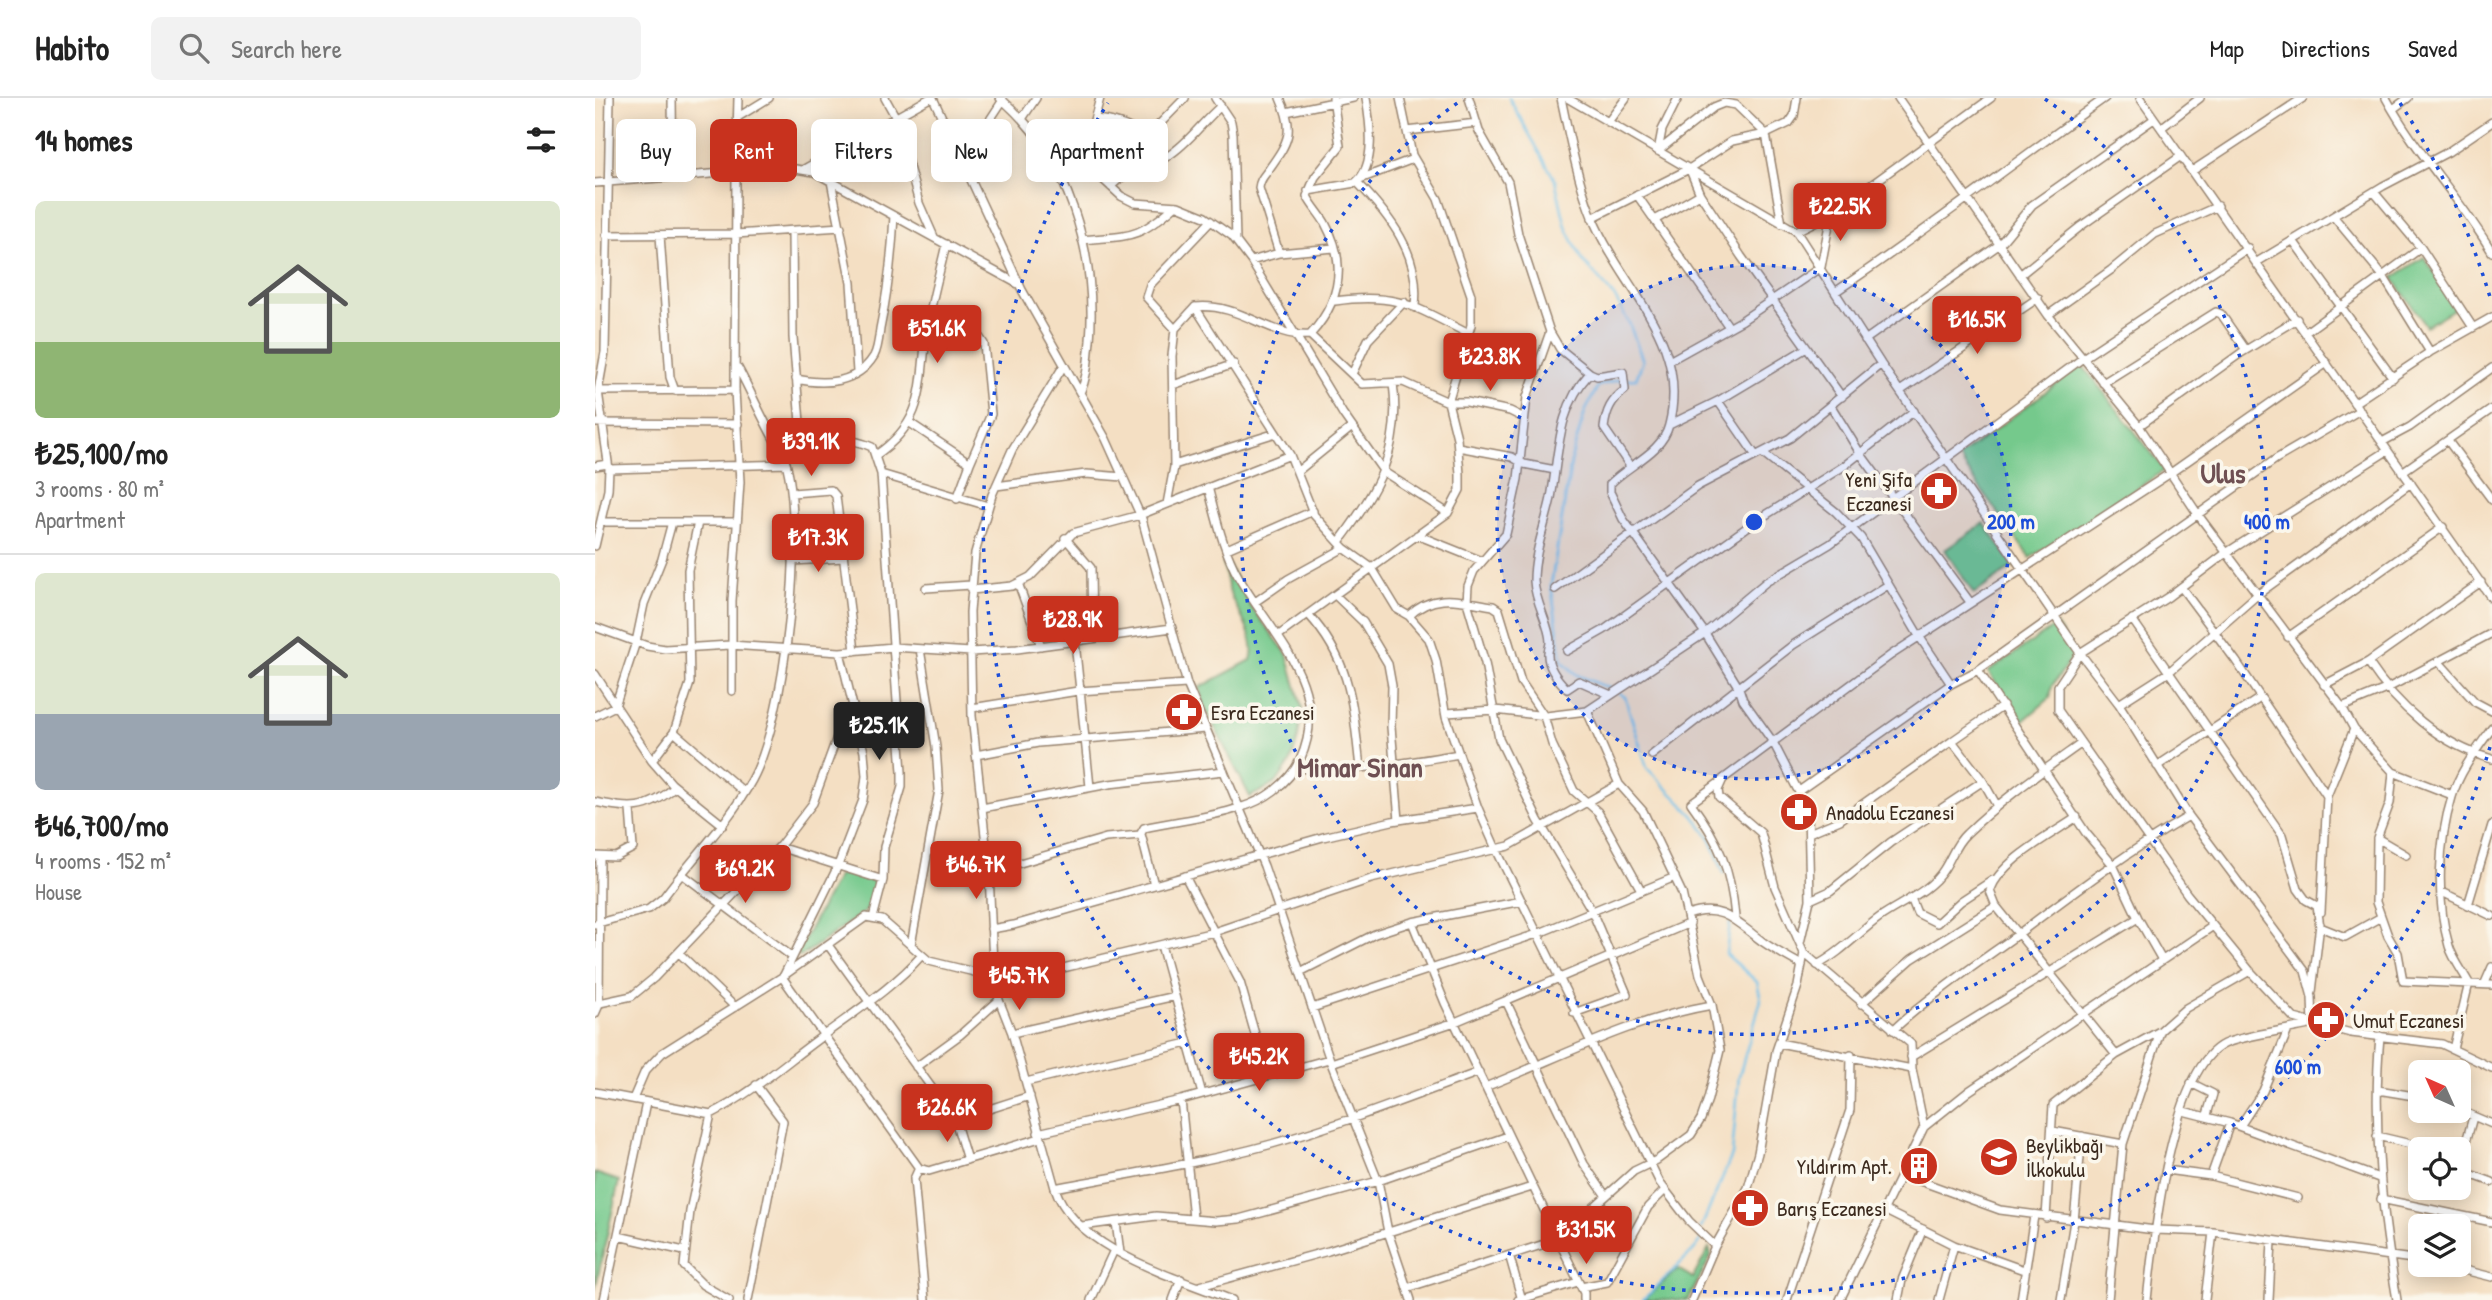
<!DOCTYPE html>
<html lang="en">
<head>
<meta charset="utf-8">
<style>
	body { margin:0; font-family:"Patrick Hand",sans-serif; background:#f2f2f2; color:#222; height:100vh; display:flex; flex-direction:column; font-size:26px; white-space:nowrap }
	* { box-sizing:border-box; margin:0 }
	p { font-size:23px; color:#767676 }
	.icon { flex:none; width:38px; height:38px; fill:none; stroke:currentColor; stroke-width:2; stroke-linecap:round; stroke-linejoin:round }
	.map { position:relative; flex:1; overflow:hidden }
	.drawer { display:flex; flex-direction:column; background:#fff; width:595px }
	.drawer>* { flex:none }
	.banner { position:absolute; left:21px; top:21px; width:665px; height:63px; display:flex; gap:14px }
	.needle { width:46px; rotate:315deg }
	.fabs { position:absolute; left:1813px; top:962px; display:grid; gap:14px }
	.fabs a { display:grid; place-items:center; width:63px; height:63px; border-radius:10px; background:#fff; box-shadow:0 4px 18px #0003; font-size:35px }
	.price { position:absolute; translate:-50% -60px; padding:0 16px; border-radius:7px; background:#c8321e; color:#fff; font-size:23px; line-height:46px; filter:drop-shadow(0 2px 4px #0008) }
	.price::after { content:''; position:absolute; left:50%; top:42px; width:21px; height:16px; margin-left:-10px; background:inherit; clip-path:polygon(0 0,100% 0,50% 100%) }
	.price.selected { background:#222; color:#fff }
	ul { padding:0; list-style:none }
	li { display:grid; align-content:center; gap:14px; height:371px; padding:0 35px }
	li+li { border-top:2px solid #e0e0e0 }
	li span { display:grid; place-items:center; height:217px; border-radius:10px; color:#555 }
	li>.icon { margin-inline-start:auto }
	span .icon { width:126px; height:126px; fill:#fffc; stroke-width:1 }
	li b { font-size:30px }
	h2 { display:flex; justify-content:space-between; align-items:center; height:84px; padding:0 35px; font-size:30px }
	.pill { padding:0 24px; border-radius:10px; background:#fff; box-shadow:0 4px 18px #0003; font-size:24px; line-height:63px }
	.pill.selected { background:#c8321e; color:#fff }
	header { display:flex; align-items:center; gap:42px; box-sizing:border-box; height:98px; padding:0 35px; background:#fff; border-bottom:2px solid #e0e0e0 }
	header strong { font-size:33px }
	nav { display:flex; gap:38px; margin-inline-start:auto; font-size:24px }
	.search { width:490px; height:63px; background:#f2f2f2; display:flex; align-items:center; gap:18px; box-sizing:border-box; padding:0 24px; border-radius:10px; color:#767676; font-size:26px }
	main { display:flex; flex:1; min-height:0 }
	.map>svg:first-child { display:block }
	.green { fill:#75c98c; stroke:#587a55; stroke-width:2 }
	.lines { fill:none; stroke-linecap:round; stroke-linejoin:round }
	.stream { stroke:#6dc0e9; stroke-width:2.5 }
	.street-casing { stroke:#988470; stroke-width:10 }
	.street { stroke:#fff; stroke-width:7 }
	.ring { fill:none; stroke:#1d4ed8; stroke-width:3.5; stroke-dasharray:3.5 7 }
	.labels { text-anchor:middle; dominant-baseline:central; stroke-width:7; stroke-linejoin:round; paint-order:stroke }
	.poi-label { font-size:21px; fill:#3b2a1e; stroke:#fbf7ec; text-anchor:start }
	.district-label { font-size:28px; font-weight:bold; fill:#6f5053; stroke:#fbf7ec }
	.centre { fill:#1d4ed8; stroke:#fbf7ec; stroke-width:3.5 }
	.ring-label { font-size:21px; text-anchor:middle; font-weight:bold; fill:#1d4ed8; stroke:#fbf7ec; stroke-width:7; stroke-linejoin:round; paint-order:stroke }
</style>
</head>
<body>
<header>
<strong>Habito</strong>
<div class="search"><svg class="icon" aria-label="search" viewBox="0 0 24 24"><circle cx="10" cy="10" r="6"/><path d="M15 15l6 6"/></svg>Search here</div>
<nav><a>Map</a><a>Directions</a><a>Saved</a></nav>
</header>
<main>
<section class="drawer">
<h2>14 homes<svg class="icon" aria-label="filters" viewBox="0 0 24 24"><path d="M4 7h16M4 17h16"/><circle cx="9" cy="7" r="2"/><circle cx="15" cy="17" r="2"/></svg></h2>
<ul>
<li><span style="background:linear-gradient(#dfe7d0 65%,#8fb573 0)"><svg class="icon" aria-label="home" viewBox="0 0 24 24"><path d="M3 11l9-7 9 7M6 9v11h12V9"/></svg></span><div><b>₺25,100/mo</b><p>3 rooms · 80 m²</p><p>Apartment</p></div></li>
<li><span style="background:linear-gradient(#dfe7d0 65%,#9aa5b1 0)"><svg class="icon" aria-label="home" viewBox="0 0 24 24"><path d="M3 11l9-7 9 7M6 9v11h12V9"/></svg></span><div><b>₺46,700/mo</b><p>4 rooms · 152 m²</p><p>House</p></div></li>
</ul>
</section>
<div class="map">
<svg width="1897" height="1202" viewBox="0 0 1897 1202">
	<rect width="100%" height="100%" fill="#fbf7ec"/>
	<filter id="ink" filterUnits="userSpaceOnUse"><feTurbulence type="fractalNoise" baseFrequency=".0143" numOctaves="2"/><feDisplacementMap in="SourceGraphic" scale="14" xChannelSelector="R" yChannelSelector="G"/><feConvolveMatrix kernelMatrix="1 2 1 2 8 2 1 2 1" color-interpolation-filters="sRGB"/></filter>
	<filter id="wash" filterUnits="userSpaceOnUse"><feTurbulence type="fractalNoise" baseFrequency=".00686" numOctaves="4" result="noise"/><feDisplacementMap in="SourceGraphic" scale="28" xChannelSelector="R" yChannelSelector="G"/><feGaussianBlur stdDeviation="1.57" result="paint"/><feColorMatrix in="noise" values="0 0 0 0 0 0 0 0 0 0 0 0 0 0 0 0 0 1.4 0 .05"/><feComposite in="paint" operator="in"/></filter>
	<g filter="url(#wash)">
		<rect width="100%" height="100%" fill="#f4dfc3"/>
		<path class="green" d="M1829 159 1862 209 1831 228 1798 180Z
			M1487 267 1570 372 1435 460 1363 359Z
			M1389 425 1419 468 1379 496 1350 452Z
			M631 463 656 509 692 556 707 609 703 641 695 665 681 685 655 699 611 612 604 590 656 562C663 542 644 516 636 498 632 488 631 476 628 465Z
			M1461 527 1480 555 1457 588 1455 600 1428 623 1393 574Z
			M251 775 281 784 275 810 205 859 202 854 243 778Z
			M0 1075 24 1083 0 1192Z
			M1114 1150 1116 1158 1093 1202H1049L1083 1171 1098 1180Z"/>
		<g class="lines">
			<path class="stream" d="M914 0 960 82 971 129 988 163 1019 198 1034 225 1048 263 1041 281 1022 282 1003 288 990 314 977 358 956 487 967 563 982 577 1018 592
				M1024 595 1030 599 1052 670 1098 717 1115 740 1129 775
				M1106 1130 1137 1057 1144 978 1166 902 1162 884 1131 856 1135 825
				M1048 1202 1098 1153 1105 1144 1106 1137"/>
		</g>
	</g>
	<g filter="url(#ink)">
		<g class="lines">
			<defs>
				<path id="street" d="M77 0 78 79
					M290 0 300 18 324 105 339 139
					M338 0 427 192 511 341 547 421 592 586 669 768 736 965 783 1083 793 1134 816 1202
					M405 0C474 58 502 156 495 243 493 261 493 278 485 295
					M620 0 636 24 638 36 641 143
					M874 0 884 33 913 84 923 136 955 234 965 251 995 275
					M966 0C974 38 985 94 1001 128 1031 194 1095 245 1074 327 1067 355 1034 366 1015 386V394L1028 421 1110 535 1144 590 1148 602 1178 644 1213 712 1215 802 1205 845
					M972 0 1201 133 1286 266 1485 555 1524 606 1594 718 1710 873 1717 899 1718 926
					M1303 0 1453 217 1544 328 1604 418 1747 609 1759 631 1798 674 1857 697
					M1545 0 1897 501
					M1791 0C1821 55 1865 100 1897 154
					M1798 11 1813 0
					M691 14 758 0
					M143 19 174 0
					M427 21 441 0
					M501 21C528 24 555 34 561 64
					M1013 24 1031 0
					M1566 30 1605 0
					M812 33 882 25
					M550 41 590 0
					M493 46 540 72
					M1063 53 1119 9 1129 5 1141 7 1171 36 1187 126
					M1063 53 1067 32 1083 0
					M368 63 408 2
					M488 63 505 0
					M458 64 488 63 526 98 540 105 583 108 610 119 637 138 656 163 748 316 789 374 853 415
					M209 71 335 0
					M1095 72 1105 96 1146 158 1247 299
					M1597 73 1708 0
					M765 81 818 61
					M236 83 256 185 262 274
					M762 84C795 118 826 157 820 207
					M0 85 141 74 143 0
					M516 89C532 70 553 70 573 58 594 45 607 24 626 8
					M713 93 760 85C782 68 775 24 771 0
					M1779 94 1826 150 1877 228
					M1042 97 1134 229
					M1739 119 1788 178 1835 254
					M997 120 1094 71 1137 43 1171 36 1194 25 1199 18 1202 0
					M1060 122 1105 96
					M1201 133 1236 116 1396 0
					M197 134 198 239 207 349
					M11 137 141 136 246 129
					M65 137 75 279 80 293
					M487 142C537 137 541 142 580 108
					M1699 144 1798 280
					M684 155 664 90C665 81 669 78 674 71 694 43 700 33 685 0
					M656 163 684 155 739 150
					M1662 164 1788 88 1853 54 1897 24
					M1425 177 1486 128 1586 58
					M1240 194C1332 133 1419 64 1510 0
					M740 203C803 194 820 209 874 236
					M600 209 695 357
					M1453 217 1516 172 1560 136 1623 108
					M333 225 381 234 389 246 396 316 375 365
					M580 231 551 199 555 187 616 123
					M955 234 932 299 923 381 911 436 879 473 873 488 872 504 890 565 904 641 943 722 996 811 1032 896 979 915
					M1711 234 1826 150
					M715 237C745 204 753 167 730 125 725 116 717 108 712 98L720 79 745 48 738 0
					M1270 242 1405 146 1437 107 1559 21
					M871 247 940 271
					M1074 263 1146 223 1226 169 1236 116
					M469 267 417 352 397 397 380 455 375 514 377 618 394 774 398 867 404 902 417 935 460 1090C480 1152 583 1180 637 1202
					M757 276 773 242 809 204
					M201 281C229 287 262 286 279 258 283 251 284 239 285 231 293 193 297 157 299 118
					M1508 285 1621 214 1626 216 1651 252
					M578 287 639 266
					M3 293 140 292
					M1305 293 1443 200
					M1123 303 1161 358
					M1759 305 1835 254 1897 219
					M1236 308 1265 355 1375 504
					M0 325 143 326
					M315 325 375 365 362 401
					M1074 327 1123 303 1210 251
					M1544 328 1646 255 1702 221
					M1853 343 1897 402
					M1787 344 1815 329 1897 270
					M863 349 917 359 929 366 960 372
					M1792 353 1631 455 1573 499 1485 555 1463 588V612L1592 796 1655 873 1699 920 1756 935 1847 946 1897 970
					M1167 355 1241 414 1266 440 1324 538 1356 586
					M187 356C216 345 248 335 277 349L286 376 307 674V689L289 749 288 782 278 820
					M281 357C332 322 324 286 332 232 336 203 345 174 351 146
					M579 367 681 335
					M0 368 13 366
					M14 371 191 366
					M703 373 757 329
					M1807 374 1897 311
					M286 376 393 408
					M401 388 491 376 528 379
					M197 395 236 392 241 398 260 553
					M572 406 579 369 577 258 580 231 600 209C645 204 675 240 715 237L767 286 808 284 853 304H872L915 313 929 320
					M7 424H142
					M822 437 887 463
					M470 440 496 470 497 541
					M744 444C782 393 807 352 798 285
					M0 448 13 392 14 371 3 293 10 254 15 0
					M632 451 718 413
					M198 463 248 460
					M423 485 446 548
					M1586 489 1641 563 1732 698
					M331 490 376 487
					M960 491 1103 388 1195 340 1286 266
					M376 492 417 488 435 479 478 435 545 417 695 357 719 417 749 450 777 470 802 511 814 518 834 541 841 562 851 619 883 710 901 751 1065 1085 1094 1123 1120 1148
					M740 497 768 524 793 566 797 588 796 629 804 722
					M660 504 693 481 749 450
					M713 516C757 564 758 608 765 670
					M814 518C840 493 866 503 898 508L904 512 926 584 949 618 957 646 979 693 1003 714 1046 792
					M1537 521 1687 737 1703 791 1711 802 1722 808 1725 829
					M0 529 52 548 70 551 135 547 245 554 298 549 376 554 422 551 577 530
					M684 537 853 415 865 392V376L862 340 853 304 876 227V197L843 101 817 57 805 0
					M1693 539 1848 429
					M480 544 495 689
					M972 553 1009 532 1158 425 1249 368 1319 313
					M1773 564C1802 608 1845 647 1897 661
					M1844 564 1880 604 1897 613
					M1383 572 1491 735 1518 767 1543 820 1567 862
					M0 576 57 663 77 686 128 727
					M1729 587 1773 564 1886 484
					M137 593V503L145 384 140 292 141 74 188 69 219 74 423 186
					M1016 597 984 583 972 591C963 582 952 569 953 555 953 551 955 548 955 544 955 527 940 505 939 483 939 454 950 428 956 400 964 355 962 310 995 275L1002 278 1028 274 1030 292C1016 302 1011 313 1009 330L1035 368
					M1524 606 1574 574 1662 497 1816 385
					M1747 609 1791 591 1897 535
					M377 610 483 593 592 586
					M851 615 900 612 951 618 992 613 1110 535 1171 484 1235 446 1488 260 1653 150
					M0 618 20 608 41 544 49 506 67 461 77 424
					M79 634 149 694
					M1357 643 1408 608
					M381 657 443 645 611 631
					M1057 657 1198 547 1293 487
					M57 663 79 634 95 585 93 472 103 424
					M1562 668 1665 600
					M701 670C756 675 810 665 864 656
					M1798 674 1795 705 1782 740 1781 804 1793 838 1803 855 1808 883 1897 887
					M1125 684 1096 705C1124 743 1136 772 1140 819
					M1204 693 1356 586 1383 572 1681 361 1765 312
					M0 704C35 711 51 714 80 689
					M387 710 514 686 629 673
					M1482 719C1455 738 1406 762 1395 793L1401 808 1521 957
					M1214 735 1245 722 1357 643 1388 683
					M546 736 559 787
					M1782 740 1811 757
					M184 749 288 782
					M0 758 21 759 38 750 35 711
					M394 774 511 740 545 737 549 730C580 723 613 720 644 710 669 703 693 686 705 662 738 590 677 537 644 480 628 452 621 419 613 389
					M87 776 196 858
					M590 778 645 884 672 978
					M1847 794 1897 818
					M1316 800 1322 815 1342 825 1366 803 1398 782
					M1215 802 1235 793 1296 744 1388 683 1402 708
					M1873 807 1897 727
					M1726 814 1732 698 1759 631
					M1093 817C1127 804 1143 826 1168 844 1181 853 1194 860 1207 867
					M817 824 927 803
					M0 826 54 811 68 800C97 760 133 726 157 682 191 620 210 433 191 365 188 356 183 349 179 341 166 318 156 294 143 270
					M1725 829 1750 839 1786 819
					M396 831 419 827 728 739 797 723 883 710
					M233 847 360 1022 372 1062
					M316 847 344 692 341 649 325 551
					M566 847 607 996
					M84 855 140 909
					M1222 867C1246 855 1264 834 1285 819 1305 805 1336 793 1349 771 1357 759 1360 746 1371 736 1406 702 1445 675 1484 647
					M705 874 780 836 817 824 850 905 989 1195V1202
					M187 879 324 1070 334 1073 445 1040
					M188 879 242 770 268 702 271 678 269 654 245 554
					M1890 885 1897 869
					M401 886 619 834 776 781 914 748 1024 686
					M1717 894 1725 826
					M911 903 989 1066 1011 1098
					M0 906 37 898 59 880 184 749 218 705 242 639 257 615
					M1266 906 1317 861 1401 808
					M717 910 942 836 1080 779
					M0 916 4 907 5 760
					M1298 932C1337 896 1379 868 1422 837 1478 795 1533 753 1594 718
					M417 935 580 898
					M1785 938C1777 1028 1787 1114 1802 1202
					M1184 945 1317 971
					M1858 951 1874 885C1868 874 1858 861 1854 848 1841 803 1843 744 1857 699 1864 674 1882 651 1897 630
					M1316 959 1543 820
					M736 965 860 924 1095 825
					M321 969 365 937 404 902
					M431 984 593 945
					M1596 985 1618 996 1612 1017
					M890 989C966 959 1036 921 1117 907
					M1783 992 1825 999
					M0 994 116 1016C154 997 188 967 222 942 258 915 298 890 327 857
					M38 1001 50 973 67 955 187 879 271 819 287 822 334 863 400 879
					M586 1002 598 1120
					M1864 1012 1897 1026
					M1588 1013 1635 1025 1784 1080
					M116 1016 95 1113 89 1168 108 1187 134 1202
					M360 1022 435 998
					M1645 1028 1668 993 1693 932
					M1329 1029 1317 971 1316 946 1209 855 1180 789 1166 735 1124 699 1123 692 1128 681 1296 557 1577 374 1732 265
					M1458 1033 1528 1046
					M443 1035 586 1002 734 961
					M1782 1038 1841 1052
					M1864 1069 1878 1019
					M324 1070 319 1081 330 1202
					M1571 1072 1616 1078 1703 1100
					M1864 1072 1897 1084
					M1306 1076 1405 1112 1560 1132 1618 1134 1825 1162
					M1616 1078 1635 1025
					M460 1090C531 1076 603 1066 673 1047 745 1027 814 1000 884 974
					M1786 1101 1897 1124
					M1289 1112 1359 1147 1429 1172
					M1451 1120 1458 1007 1521 957 1565 933 1591 910 1655 873
					M521 1124 525 1155
					M487 1128 561 1118 621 1123 644 1121 783 1083 913 1038
					M23 1138 89 1153
					M915 1160 927 1202
					M1849 1167 1897 1179
					M605 1188 733 1153 937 1089
					M986 1189 1012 1184 1053 1109 1070 1092
					M812 1190 962 1142 1039 1073 1062 1062 1096 1037 1106 1021 1113 1001 1125 952 1117 907 1105 877 1087 795 1048 713 1024 686 992 613
					M9 1202 51 1005
					M153 1202 188 1023 161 987
					M496 1202 519 1152
					M578 1202 586 1181
					M923 1202 983 1184
					M1097 1202 1120 1148 1153 1090 1163 1055 1181 953 1203 888 1209 855
					M1192 1202 1255 1012 1256 957
					M1245 1202 1329 1029 1374 993 1618 828
					M1303 1202 1307 1182 1328 1131
					M1344 1202 1359 1147
					M1426 1202 1439 1118
					M1466 1202 1479 1123 1487 1038
					M1513 1202 1528 1046 1565 934
					M1552 1202C1558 1147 1575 972 1629 946 1648 937 1695 932 1718 926
					M1610 1202 1618 1134
					M1674 1202 1677 1143"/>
			</defs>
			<use href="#street" class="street-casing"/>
			<use href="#street" class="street"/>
		</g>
	</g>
	<circle cx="1159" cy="424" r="257" fill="#1d4ed8" fill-opacity=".12"/>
	<g class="ring">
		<circle cx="1159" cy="424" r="257"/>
		<path d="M1450 1A513 513 0 1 1 868 1"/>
		<path d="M1895 649A770 770 0 1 1 513 5M1805 5A770 770 0 0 1 1895 199"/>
	</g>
	<defs>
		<symbol id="pharmacy-disc" viewBox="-11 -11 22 22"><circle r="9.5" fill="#c8321e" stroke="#fbf7ec"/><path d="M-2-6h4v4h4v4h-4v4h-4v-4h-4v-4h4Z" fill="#fff"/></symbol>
		<symbol id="school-disc" viewBox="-11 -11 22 22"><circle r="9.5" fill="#c8321e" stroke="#fbf7ec"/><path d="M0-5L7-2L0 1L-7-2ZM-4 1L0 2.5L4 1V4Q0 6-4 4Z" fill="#fff"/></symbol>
		<symbol id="building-disc" viewBox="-11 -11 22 22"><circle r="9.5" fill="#c8321e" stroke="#fbf7ec"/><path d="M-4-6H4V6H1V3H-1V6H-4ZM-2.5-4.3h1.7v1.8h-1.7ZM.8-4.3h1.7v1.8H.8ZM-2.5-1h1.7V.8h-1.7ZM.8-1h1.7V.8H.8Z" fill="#fff"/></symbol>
	</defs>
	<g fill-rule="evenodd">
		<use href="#pharmacy-disc" x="1322" y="371" width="44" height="44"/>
		<use href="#pharmacy-disc" x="567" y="592" width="44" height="44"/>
		<use href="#pharmacy-disc" x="1182" y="692" width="44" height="44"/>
		<use href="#pharmacy-disc" x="1709" y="900" width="44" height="44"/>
		<use href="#school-disc" x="1382" y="1037" width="44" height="44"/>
		<use href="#building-disc" x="1302" y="1046" width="44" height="44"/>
		<use href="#pharmacy-disc" x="1133" y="1088" width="44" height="44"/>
	</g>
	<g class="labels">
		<g class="poi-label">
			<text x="1317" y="381" text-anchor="end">Yeni Şifa<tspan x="1317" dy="24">Eczanesi</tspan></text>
			<text x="616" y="614">Esra Eczanesi</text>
			<text x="1231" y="714">Anadolu Eczanesi</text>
			<text x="1758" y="922">Umut Eczanesi</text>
			<text x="1431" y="1047">Beylikbağı<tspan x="1431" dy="24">İlkokulu</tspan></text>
			<text x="1297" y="1068" text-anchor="end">Yıldırım Apt.</text>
			<text x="1182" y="1110">Barış Eczanesi</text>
		</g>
		<g class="district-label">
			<text x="1628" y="375">Ulus</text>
			<text x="765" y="669">Mimar Sinan</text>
		</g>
	</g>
	<circle cx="1159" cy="424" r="10" class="centre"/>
	<g class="ring-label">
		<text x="1416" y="431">200 m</text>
		<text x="1672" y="431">400 m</text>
		<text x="1703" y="976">600 m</text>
	</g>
</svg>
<div class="fabs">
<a><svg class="needle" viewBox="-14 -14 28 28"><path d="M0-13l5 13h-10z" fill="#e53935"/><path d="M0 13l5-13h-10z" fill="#767676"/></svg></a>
<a><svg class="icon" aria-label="locate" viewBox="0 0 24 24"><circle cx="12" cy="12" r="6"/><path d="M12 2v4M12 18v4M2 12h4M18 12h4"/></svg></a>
<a><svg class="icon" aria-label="layers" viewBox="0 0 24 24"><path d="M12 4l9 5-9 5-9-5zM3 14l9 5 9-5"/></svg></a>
</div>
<b class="price" style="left:1245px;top:145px">₺22.5K</b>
<b class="price" style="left:1382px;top:258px">₺16.5K</b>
<b class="price" style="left:342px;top:267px">₺51.6K</b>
<b class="price" style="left:895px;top:295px">₺23.8K</b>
<b class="price" style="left:216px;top:380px">₺39.1K</b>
<b class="price" style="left:223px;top:476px">₺17.3K</b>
<b class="price" style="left:478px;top:558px">₺28.9K</b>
<b class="price selected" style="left:284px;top:664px">₺25.1K</b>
<b class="price" style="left:381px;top:803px">₺46.7K</b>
<b class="price" style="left:150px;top:807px">₺69.2K</b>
<b class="price" style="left:424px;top:914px">₺45.7K</b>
<b class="price" style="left:664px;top:995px">₺45.2K</b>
<b class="price" style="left:352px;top:1046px">₺26.6K</b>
<b class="price" style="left:991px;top:1168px">₺31.5K</b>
<div class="banner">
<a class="pill">Buy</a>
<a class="pill selected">Rent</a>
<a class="pill">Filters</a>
<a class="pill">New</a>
<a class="pill">Apartment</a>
</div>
</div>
</main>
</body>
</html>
